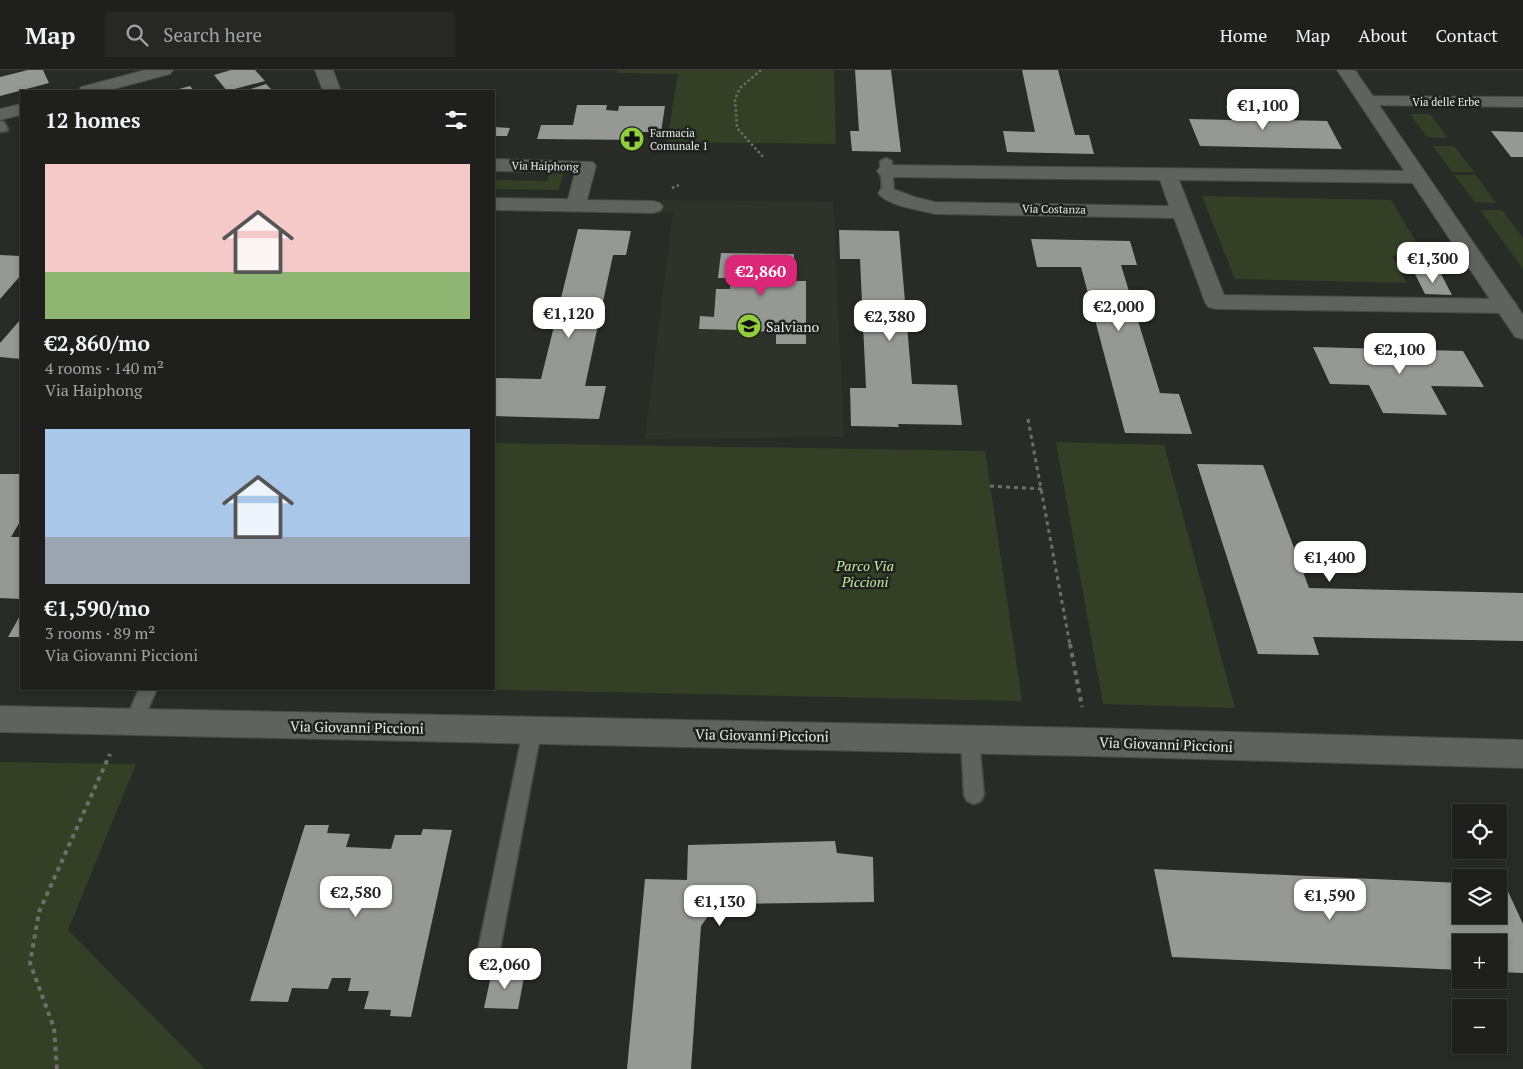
<!DOCTYPE html>
<html lang="en">
<head>
<meta charset="utf-8">
<style>
	body { margin:0; font-family:"PT Serif",serif; background:#272826; color:#f1f3f6; height:100vh; display:flex; flex-direction:column; font-size:19px; white-space:nowrap }
	* { box-sizing:border-box; margin:0 }
	p { font-size:16px; color:#a1a3a4 }
	.icon { flex:none; width:28px; height:28px; fill:none; stroke:currentColor; stroke-width:2; stroke-linecap:round; stroke-linejoin:round }
	.map { position:relative; flex:1; overflow:hidden }
	.sheet { position:absolute; left:20px; top:20px; width:475px; height:600px; display:flex; flex-direction:column; background:#1f201d; border-radius:0px; box-shadow:0 2px 8px #0003,0 0 0 1px #3c3e3b }
	.sheet>* { flex:none }
	.controls { position:absolute; left:1452px; top:734px; display:grid; gap:10px }
	.controls a { display:grid; place-items:center; width:55px; height:55px; border-radius:0px; background:#1f201d; box-shadow:0 2px 8px #0003,0 0 0 1px #3c3e3b; font-size:25px }
	.price { position:absolute; translate:-50% -42px; padding:0 11px; border-radius:10px; background:#fff; color:#222; font-size:16px; line-height:32px; filter:drop-shadow(0 1px 2px #0008) }
	.price::after { content:''; position:absolute; left:50%; top:30px; width:15px; height:11px; margin-left:-8px; background:inherit; clip-path:polygon(0 0,100% 0,50% 100%) }
	.price.selected { background:#db2777; color:#fff }
	ul { padding:0; list-style:none }
	li { display:grid; align-content:center; gap:10px; height:265px; padding:0 25px }
	li span { display:grid; place-items:center; height:155px; border-radius:0px; color:#555 }
	li>.icon { margin-inline-start:auto }
	span .icon { width:90px; height:90px; fill:#fffc; stroke-width:1 }
	li b { font-size:21px }
	h2 { display:flex; justify-content:space-between; align-items:center; height:60px; padding:0 25px; font-size:21px }
	header { display:flex; align-items:center; gap:30px; box-sizing:border-box; height:70px; padding:0 25px; background:#1f201d; border-bottom:1px solid #3c3e3b }
	header strong { font-size:24px }
	nav { display:flex; gap:28px; margin-inline-start:auto; font-size:18px }
	.search { width:350px; height:45px; background:#272826; display:flex; align-items:center; gap:12px; box-sizing:border-box; padding:0 18px; border-radius:0px; color:#a1a3a4; font-size:19px }
	.map>svg:first-child { display:block }
	.built { fill:#2e3329 }
	.green { fill:#334025 }
	.building { fill:#959893 }
	.lines { fill:none; stroke-linecap:round; stroke-linejoin:round }
	.lane-casing { stroke:#464844; stroke-width:3 }
	.street-casing { stroke:#464844; stroke-width:2 }
	.secondary-casing { stroke:#464844; stroke-width:2 }
	.path-far2 { stroke:#6c6e6b; stroke-width:2.5; stroke-dasharray:2.5 2.5; stroke-linecap:butt }
	.path-far1 { stroke:#6c6e6b; stroke-width:3; stroke-dasharray:4 4; stroke-linecap:butt }
	.path { stroke:#6c6e6b; stroke-width:4; stroke-dasharray:4.5 4.5; stroke-linecap:butt }
	.lane { fill:#5f625d; fill-rule:evenodd }
	.street { fill:#5f625d; fill-rule:evenodd }
	.secondary { fill:#5f625d; fill-rule:evenodd }
	.labels { text-anchor:middle; dominant-baseline:central; stroke-width:5; stroke-linejoin:round; paint-order:stroke }
	.far-street-label { font-size:11px; fill:#ebedea; stroke:#1f211e }
	.far-poi-label { font-size:11px; fill:#ebedea; stroke:#1f211e; text-anchor:start }
	.poi-label { font-size:14px; fill:#ebedea; stroke:#1f211e; text-anchor:start }
	.park-label { font-size:14px; font-style:italic; fill:#c6ec9f; stroke:#1f211e }
	.street-label { font-size:14px; fill:#ebedea; stroke:#1f211e }
</style>
</head>
<body>
<header>
<strong>Map</strong>
<div class="search"><svg class="icon" aria-label="search" viewBox="0 0 24 24"><circle cx="10" cy="10" r="6"/><path d="M15 15l6 6"/></svg>Search here</div>
<nav><a>Home</a><a>Map</a><a>About</a><a>Contact</a></nav>
</header>
<div class="map">
<svg width="1523" height="999" viewBox="0 0 1523 999">
	<rect width="100%" height="100%" fill="#292b27"/>
	<path class="built" d="M662 130 833 132 844 367 645 369 673 143H660Z"/>
	<path class="green" d="M617 0H834L836 74 667 72 678 4 617 3Z
		M1410 44H1430L1448 68 1427 67Z
		M1433 76H1454L1474 102H1452Z
		M550 103 563 104 559 120 494 119V110L547 111Z
		M1454 105H1476L1496 133 1475 132Z
		M1202 126 1391 130 1425 187 1392 186 1407 213 1235 209Z
		M1480 140H1502L1523 168V199Z
		M1056 372 1164 375 1235 638 1103 634Z
		M494 373 985 381 1022 631 461 619H494Z
		M0 692 136 694 68 860 205 999H0Z"/>
	<path class="building" d="M28 0H43L49 13 0 26V7Z
		M231 0H255L265 11 227 21 214 5Z
		M855 0H891L901 82 852 81 850 61H859Z
		M1022 0H1058L1075 65H1089L1094 84 1007 82 1003 61 1035 62Z
		M266 14 271 19 263 21H245Z
		M190 16 194 21H172Z
		M577 35H607L606 40 618 41 619 36H665L661 62H640L638 70 537 69 541 55H573Z
		M1226 36 1274 37 1281 50 1327 51 1342 79 1200 76 1189 49 1232 50Z
		M494 57 510 58 507 66H494Z
		M1491 61 1523 62V87H1511Z
		M578 159 631 161 626 185H613L585 316H606L599 349 494 346V308L541 309Z
		M839 160 899 161 912 314 957 315 962 355 898 354 899 357 851 356 850 318H866L860 189H840Z
		M1031 169 1130 171 1137 195H1121L1160 323 1179 324 1192 364 1125 363 1081 197H1037Z
		M721 183 794 184V211H806V274H776V262L756 261V250L741 249V260L699 259 700 246 714 247 716 219H730L731 208H718Z
		M0 185 21 186V205L0 229Z
		M1414 202 1441 204 1452 225 1425 224Z
		M21 249V289L0 287V273Z
		M1313 277 1463 281 1484 317 1431 316 1447 345 1383 343 1369 315 1330 314Z
		M1197 394 1263 395 1309 518 1523 523V571L1313 567 1319 585 1258 584Z
		M0 404H21V450L11 467H21V529L0 528Z
		M21 544V567H8Z
		M305 755H329L327 763 350 764 346 777 391 779 395 765H421L423 759 452 760 411 947 390 946 391 940 364 939 369 921H348L351 908H332L328 919 292 918 288 932 250 931Z
		M835 771 837 783 873 787 874 832 717 834 701 856 691 999H627L645 809 687 810 688 775Z
		M1154 799 1461 813V845H1499V814L1505 815 1523 854V903L1499 902V872H1461V900L1172 887Z
		M492 901 525 902 518 939 484 938Z"/>
	<g class="lines">
		<defs>
			<path id="lane" d="M0 51 4 52 8 59 7 61 0 62Z
				M886 88 892 91 894 123 888 126 882 123 880 91Z
				M139 619H157L140 657 134 659 128 657 125 651Z
				M532 653 538 655 541 661 499 885 495 892 488 896 481 892 477 885 523 661 526 655Z
				M970 661 976 663 979 669 984 725 981 731 974 734 967 731 964 725 961 669 964 663Z"/>
			<path id="street" d="M315 0H333L341 21H323Z
				M1368 26 1523 27V37L1362 35 1359 31 1362 27Z
				M494 89 593 92 596 96 587 130 653 131 660 133 663 137 660 141 653 143 494 140V128L568 129 575 102 494 101Z
				M887 95 1418 101 1425 103 1428 107 1425 111 1418 113 1179 110 1224 225 1506 229 1514 231 1517 236 1514 241 1506 243 1216 239 1208 237 1205 232 1174 148 935 144C920 140 887 136 878 123L881 119 888 117 915 127 935 132 1169 136 1160 110 887 107 880 105 877 101 880 97Z
				M0 636 1089 658 1523 670V698L1089 686 0 662Z"/>
			<path id="secondary" d="M145 0H173L170 4 106 21H78L81 17Z
				M1337 0H1355L1523 245V269L1515 267Z
				M21 34V45L0 50V39Z"/>
		</defs>
		<use href="#lane" class="lane-casing"/>
		<use href="#street" class="street-casing"/>
		<use href="#secondary" class="secondary-casing"/>
		<path class="path-far2" d="M761 0 740 18 735 29 737 58 764 88
			M672 118 679 115"/>
		<path class="path-far1" d="M1028 349 1070 575
			M990 416 1042 419"/>
		<path class="path" d="M1070 574 1082 637
			M57 999 54 958 30 893 39 842 110 684"/>
		<use href="#lane" class="lane"/>
		<use href="#street" class="street"/>
		<use href="#secondary" class="secondary"/>
	</g>
	<defs>
		<symbol id="pharmacy-disc" viewBox="-11 -11 22 22"><circle r="9.5" fill="#91cd40" stroke="#1f211e"/><path d="M-2-6h4v4h4v4h-4v4h-4v-4h-4v-4h4Z" fill="#111"/></symbol>
		<symbol id="school-disc" viewBox="-11 -11 22 22"><circle r="9.5" fill="#91cd40" stroke="#1f211e"/><path d="M0-5L7-2L0 1L-7-2ZM-4 1L0 2.5L4 1V4Q0 6-4 4Z" fill="#111"/></symbol>
	</defs>
	<g fill-rule="evenodd">
		<use href="#pharmacy-disc" x="618" y="55" width="28" height="28"/>
		<use href="#school-disc" x="735" y="242" width="28" height="28"/>
	</g>
	<g class="labels">
		<g class="far-street-label">
			<text x="1446" y="32">Via delle Erbe</text>
			<text transform="translate(545 96) rotate(1)">Via Haiphong</text>
			<text transform="translate(1054 139) rotate(1)">Via Costanza</text>
		</g>
		<g class="far-poi-label">
			<text x="650" y="63">Farmacia<tspan x="650" dy="13">Comunale 1</tspan></text>
		</g>
		<g class="poi-label">
			<text x="766" y="256">Salviano</text>
		</g>
		<g class="park-label">
			<text x="865" y="495">Parco Via<tspan x="865" dy="16">Piccioni</tspan></text>
		</g>
		<g class="street-label">
			<text transform="translate(357 657) rotate(1)">Via Giovanni Piccioni</text>
			<text transform="translate(762 665) rotate(1)">Via Giovanni Piccioni</text>
			<text transform="translate(1166 674) rotate(2)">Via Giovanni Piccioni</text>
		</g>
	</g>
</svg>
<div class="controls">
<a><svg class="icon" aria-label="locate" viewBox="0 0 24 24"><circle cx="12" cy="12" r="6"/><path d="M12 2v4M12 18v4M2 12h4M18 12h4"/></svg></a>
<a><svg class="icon" aria-label="layers" viewBox="0 0 24 24"><path d="M12 4l9 5-9 5-9-5zM3 14l9 5 9-5"/></svg></a>
<a>+</a>
<a>−</a>
</div>
<b class="price" style="left:1263px;top:61px">€1,100</b>
<b class="price" style="left:1433px;top:214px">€1,300</b>
<b class="price selected" style="left:761px;top:227px">€2,860</b>
<b class="price" style="left:1119px;top:262px">€2,000</b>
<b class="price" style="left:569px;top:269px">€1,120</b>
<b class="price" style="left:890px;top:272px">€2,380</b>
<b class="price" style="left:1400px;top:305px">€2,100</b>
<b class="price" style="left:1330px;top:513px">€1,400</b>
<b class="price" style="left:356px;top:848px">€2,580</b>
<b class="price" style="left:1330px;top:851px">€1,590</b>
<b class="price" style="left:720px;top:857px">€1,130</b>
<b class="price" style="left:505px;top:920px">€2,060</b>
<section class="sheet">
<h2>12 homes<svg class="icon" aria-label="filters" viewBox="0 0 24 24"><path d="M4 7h16M4 17h16"/><circle cx="9" cy="7" r="2"/><circle cx="15" cy="17" r="2"/></svg></h2>
<ul>
<li><span style="background:linear-gradient(#f6c9c9 70%,#8fb573 0)"><svg class="icon" aria-label="home" viewBox="0 0 24 24"><path d="M3 11l9-7 9 7M6 9v11h12V9"/></svg></span><div><b>€2,860/mo</b><p>4 rooms · 140 m²</p><p>Via Haiphong</p></div></li>
<li><span style="background:linear-gradient(#a9c7e8 70%,#9aa5b1 0)"><svg class="icon" aria-label="home" viewBox="0 0 24 24"><path d="M3 11l9-7 9 7M6 9v11h12V9"/></svg></span><div><b>€1,590/mo</b><p>3 rooms · 89 m²</p><p>Via Giovanni Piccioni</p></div></li>
</ul>
</section>
</div>
</body>
</html>
